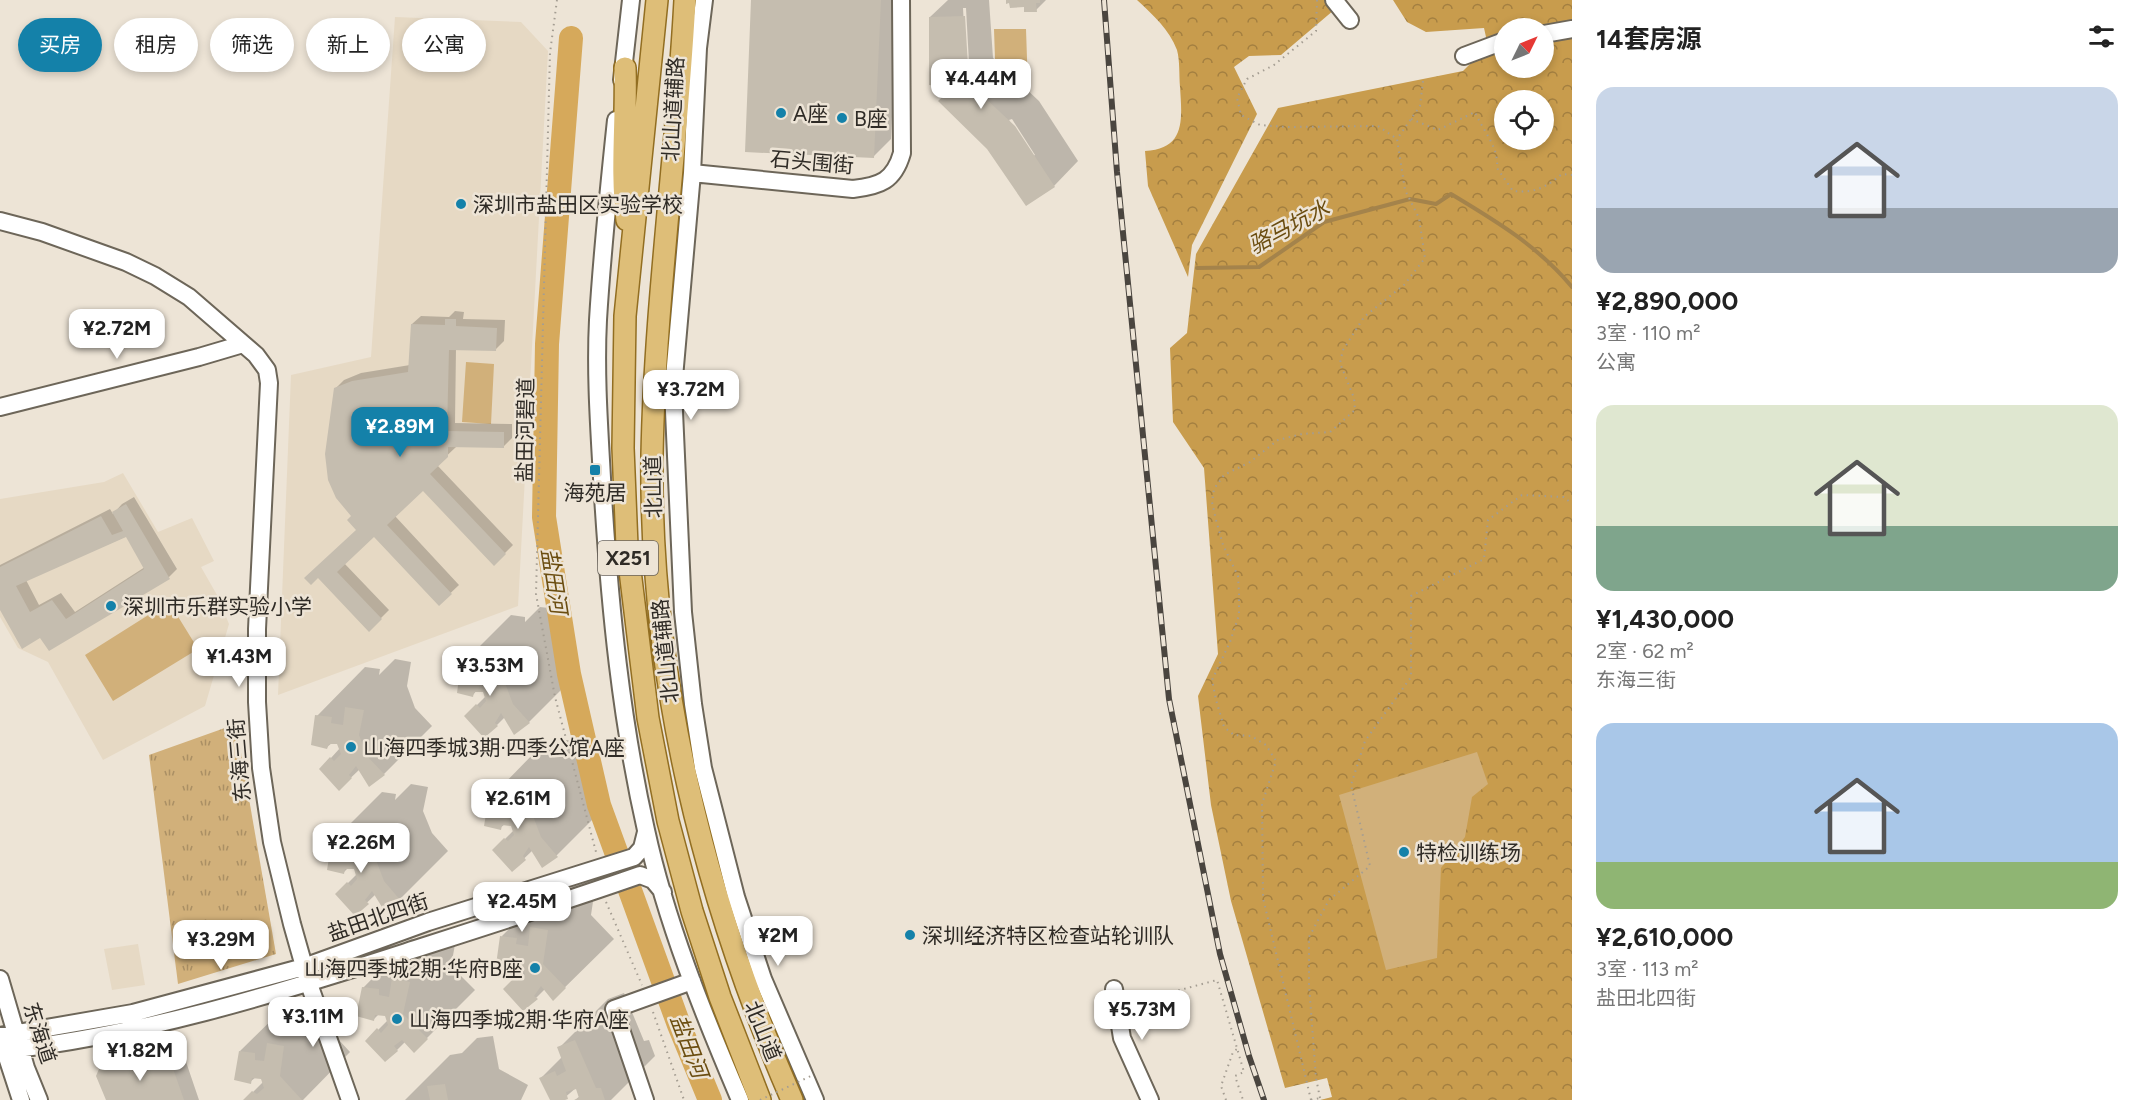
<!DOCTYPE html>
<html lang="zh">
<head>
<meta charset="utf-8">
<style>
	body { margin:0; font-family:Figtree,"Noto Sans SC",sans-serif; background:#f6f6f6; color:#222; height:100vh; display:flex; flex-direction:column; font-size:22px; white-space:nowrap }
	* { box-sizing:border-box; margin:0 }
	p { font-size:20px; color:#767676 }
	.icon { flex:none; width:33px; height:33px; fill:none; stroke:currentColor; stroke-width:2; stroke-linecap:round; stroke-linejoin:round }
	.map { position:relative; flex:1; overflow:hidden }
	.side { display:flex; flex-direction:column; background:#fff; width:570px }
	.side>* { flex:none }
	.hud { position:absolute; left:18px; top:18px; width:570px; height:54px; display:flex; gap:12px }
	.needle { width:39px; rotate:47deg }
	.tools { position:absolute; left:1494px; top:18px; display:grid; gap:12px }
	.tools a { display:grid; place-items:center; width:60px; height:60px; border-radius:50%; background:#fff; box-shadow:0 3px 9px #0003; font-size:30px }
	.price { position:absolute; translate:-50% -51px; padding:0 14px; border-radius:12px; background:#fff; color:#222; font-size:20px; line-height:39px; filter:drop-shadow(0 2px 3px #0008) }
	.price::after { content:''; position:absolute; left:50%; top:36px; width:18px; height:14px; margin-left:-9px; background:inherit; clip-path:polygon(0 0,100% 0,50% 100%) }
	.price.active { background:#1481a9; color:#fff }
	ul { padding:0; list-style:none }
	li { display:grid; align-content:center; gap:12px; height:318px; padding:0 24px }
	li span { display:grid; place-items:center; height:186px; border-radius:18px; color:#555 }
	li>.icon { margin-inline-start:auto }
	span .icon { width:108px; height:108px; fill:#fffc; stroke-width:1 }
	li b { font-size:26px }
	h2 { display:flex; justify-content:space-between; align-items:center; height:72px; padding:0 24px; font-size:26px }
	.tag { padding:0 21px; border-radius:27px; background:#fff; box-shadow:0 3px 9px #0003; font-size:21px; line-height:54px }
	.tag.active { background:#1481a9; color:#fff }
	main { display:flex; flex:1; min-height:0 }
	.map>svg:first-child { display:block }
	.built { fill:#e6d9c4 }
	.forest { fill:url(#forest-crowns); fill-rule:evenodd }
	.park { fill:url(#park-tufts) }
	.garden { fill:#d1b07a }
	.shadow { fill:#0003; fill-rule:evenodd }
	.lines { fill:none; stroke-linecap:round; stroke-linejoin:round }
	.stream { stroke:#a4834b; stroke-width:4 }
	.river { stroke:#d6a95b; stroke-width:24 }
	.building { fill:#c5bdaf; fill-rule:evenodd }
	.minor-casing { stroke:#6d6659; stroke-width:20 }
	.major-casing { stroke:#926e21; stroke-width:24 }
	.path { stroke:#a49d92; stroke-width:2; stroke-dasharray:1.5 4.5; stroke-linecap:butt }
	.minor { stroke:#fff; stroke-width:16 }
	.major { stroke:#debe78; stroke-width:21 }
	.rail-casing { stroke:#4a453f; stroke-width:6 }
	.rail { stroke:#ede4d6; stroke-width:4; stroke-dasharray:11; stroke-linecap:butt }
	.path-bridge { stroke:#a49d92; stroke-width:2; stroke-dasharray:1.5 4.5; stroke-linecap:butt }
	.poi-dot { fill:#1481a9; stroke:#ede4d6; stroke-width:2 }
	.labels { text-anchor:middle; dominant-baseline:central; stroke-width:5; stroke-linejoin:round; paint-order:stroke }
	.shield { fill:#ede4d6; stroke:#68625b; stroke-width:1.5 }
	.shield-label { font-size:20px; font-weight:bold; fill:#2f2b26 }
	.street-label { font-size:21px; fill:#2f2b26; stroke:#ede4d6 }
	.poi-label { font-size:21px; fill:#2f2b26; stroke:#ede4d6; text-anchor:start }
	.water-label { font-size:22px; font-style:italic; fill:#6b4d10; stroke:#ede4d6 }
</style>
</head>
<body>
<main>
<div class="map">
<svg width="1572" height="1100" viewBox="0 0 1572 1100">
	<defs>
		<pattern id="forest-crowns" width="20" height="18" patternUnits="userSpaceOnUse" patternTransform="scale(1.5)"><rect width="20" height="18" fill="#c89c4d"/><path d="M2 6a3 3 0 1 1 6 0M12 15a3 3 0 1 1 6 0" fill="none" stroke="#a37f40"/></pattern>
		<pattern id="park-tufts" width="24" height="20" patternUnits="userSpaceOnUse" patternTransform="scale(1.5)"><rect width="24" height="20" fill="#d1b07a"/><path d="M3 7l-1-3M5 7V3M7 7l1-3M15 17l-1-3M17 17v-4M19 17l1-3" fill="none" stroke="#aa8f64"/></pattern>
	</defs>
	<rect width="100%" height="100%" fill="#ede4d6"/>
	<path class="built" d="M395 17 521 22 548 51 518 606 278 695 291 375 371 357Z
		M123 473 158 532 192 518 214 561 201 567 217 595 229 624 205 706 103 760 48 662 18 648 0 617V499L104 482Z
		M138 944 145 985 112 990 104 949Z"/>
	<path class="forest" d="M1137 0H1326L1334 10 1281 55 1249 56 1234 67 1257 114 1192 245 1188 277 1148 186 1145 151C1186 149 1182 119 1180 87 1179 75 1180 61 1177 50 1169 29 1153 15 1137 0Z
		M1393 0H1572V1100H1320L1332 1097 1327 1078 1285 1088 1231 901 1211 805 1198 696 1218 654 1204 468 1173 422 1170 348 1187 333 1196 254 1278 108 1463 71 1488 46 1484 28 1426 32 1407 22ZM1504 28H1544V68H1504ZM1504 100H1544V140H1504Z"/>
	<path class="park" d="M236 724 276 954 178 984 149 755Z"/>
	<path class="garden" d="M994 29H1026L1028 88 996 89Z
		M466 362 494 364 491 424 462 422Z
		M169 602 198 649 113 701 85 655Z
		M1477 752 1488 784 1472 797 1465 837 1441 868 1437 958 1386 970 1339 795Z"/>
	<path class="shadow" d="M753 0H897L904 104 892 117 891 139 874 156Z
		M948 0H989L993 58 1039 101 1078 161 1054 186 951 91 930 17ZM963 8H966L969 63H966ZM1012 119 1035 155 1033 156 1009 120Z
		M1007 0H1046L1036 10Z
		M455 311 464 312 463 319 505 320 504 341 496 349 456 348 455 423 512 424V438L503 447H456L437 465 513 545 494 564 423 489 395 516 459 585 439 604 374 535 344 563 389 610 369 630 318 576 358 529 352 516 336 388 344 380 361 373 410 365 412 324 421 316 449 317Z
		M134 497 177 569 169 577 50 649 40 636 0 607V565L110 509 113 514 122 504ZM127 536 145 567 75 612 61 593 39 605 26 580Z
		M540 607 557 609 553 634 561 655 577 674 529 722 515 733 505 717 497 725 466 716 486 696 484 691 477 690 473 695 463 663 511 615 525 617V622Z
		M395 659 411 662 407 686 415 708 432 726 384 774 360 769 339 789 321 769 340 748 339 743H332L327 747 317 716 365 667 380 669 379 675Z
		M568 740 585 743 581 767 589 789 605 807 557 855 543 866 533 850 512 870 494 850 514 830 512 824H505L500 828 491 797 539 748 553 750V756Z
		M411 784 428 787 423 811 432 833 448 851 400 899 386 910 376 894 355 914 337 894 357 874 355 868H348L343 873 333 841 382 792 396 794 395 800Z
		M579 880 596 882 591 915 614 939 553 999 545 989 536 998 505 989 525 969 523 964 517 963 512 968 502 936 550 888 564 890V896Z
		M441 931 457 934 451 966 475 990 427 1038 405 1042 397 1050 367 1041 388 1020 386 1015 379 1014 374 1019 363 988 411 939 426 941 427 945Z
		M624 993 644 1041 649 1040 655 1056 611 1100H575L580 1096 577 1087 562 1100H552L541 1078 562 1057 559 1048 608 999Z
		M317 995 331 998 328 1028 350 1052 303 1100H245L263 1082 262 1078 256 1077 250 1082 240 1051 289 1003 303 1005V1009Z
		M493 1036 499 1069 528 1085 521 1100H405L450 1055 462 1053 477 1038Z
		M182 1050 199 1100H108L100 1070 112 1058Z"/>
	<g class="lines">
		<path class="stream" d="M1197 268 1259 267 1324 222 1410 199 1436 204 1451 194C1496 221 1538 246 1572 287"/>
		<path class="river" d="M571 38 547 344 544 517 569 674 599 805 679 1025 710 1100"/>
	</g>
	<path class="building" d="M751 0H881L874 158 745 152Z
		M1006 0H1040V3H1036L1037 12H1024V7L1010 8 1009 3 1006 4Z
		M965 16 969 83 1015 126 1055 187 1026 206 987 149 938 101 949 91 945 87 929 85V17Z
		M445 319H456V326L497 328 496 351 449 350 447 431 504 432V448L448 447V457L430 474 506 554 494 566 423 491 387 525 452 594 439 606 374 537 337 572 382 619 369 632 318 578 311 585 304 578 356 530 347 520 351 516 336 498 328 480 325 454 334 388 352 381 408 372 411 324 445 325Z
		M126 504 170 579 49 651 40 638 22 649 0 610V567L101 516 112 535 123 531 112 512ZM126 537 144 569 66 619 52 600 30 612 16 586Z
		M490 654 509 657 505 683 513 704 530 723 514 735 501 713 495 723 498 726 484 738 464 716 476 704 480 708 486 701 483 692H474L473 697 457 693 461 663 478 665 477 671 489 673Z
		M345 707 364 710 359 735 367 756 385 775 369 787 356 766 349 775 352 778 339 791 319 769 330 757 334 761 341 754 337 744H329L327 749 311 745 315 715 332 717 331 723 343 725Z
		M518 788 537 791 533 816 541 837 558 857 542 868 529 847 523 856 526 860 512 872 492 850 504 838 508 841 514 835 511 826 502 825 501 830 484 826 489 796 506 798 505 804 517 806Z
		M361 832 380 835 376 860 384 881 401 901 385 912 372 891 365 900 369 904 355 916 335 894 347 882 351 886 357 879 354 869H345L344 874 327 870 332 840 348 842V848L360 850Z
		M530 927 548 930 543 964 566 988 553 1001 541 986 534 996 538 999 523 1011 503 989 515 977 519 981 525 974 522 965H513L512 970 496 965 500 936 517 938 516 944 528 946Z
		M392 978 410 982 403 1014 428 1039 414 1053 402 1040 394 1046 398 1051 385 1062 365 1041 377 1028 381 1033 388 1025 385 1016 375 1015 374 1021 356 1016 362 987 379 989V995L389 997Z
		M575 1040 596 1088H601L605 1100H574L579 1098 576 1089 566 1092 568 1099 565 1100H550L539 1078 555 1071 557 1076 566 1071 557 1047Z
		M267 1043 284 1046 280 1076 302 1100H243L252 1091 257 1094 264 1088 261 1079 252 1078 251 1084 234 1080 239 1051 255 1053V1060L264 1061Z
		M170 1060 184 1100H106L96 1076 99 1069Z
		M445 1084 448 1100H430L427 1086Z"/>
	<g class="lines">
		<defs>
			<path id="minor" d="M704 0 698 48 692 173 673 389 683 612 693 704 703 768 736 897 763 979 815 1100
				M1334 0 1350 20
				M1544 34 1572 29
				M1464 56 1504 41
				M622 80 631 0
				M616 120C609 186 602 253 598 320 595 378 600 438 603 496 610 608 621 720 646 830 666 922 703 1013 740 1100
				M692 173 853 189C880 186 894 181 902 153L901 0
				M0 221 42 232 126 262 155 276 189 297 256 355 267 370 269 383 257 629V702L261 768 272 842 292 924 309 984 350 1100
				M0 407 199 357 243 344
				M0 979 26 1068 39 1100
				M1114 989 1122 1038 1150 1100
				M0 1036 133 1013 304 967 428 922 634 857 642 848 646 832
				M2 1042 21 1100
				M0 1051C139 1036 273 995 406 952 484 927 563 902 640 875L653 880 663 892
				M645 1100 614 1009 692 981"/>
			<path id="major" d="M657 0 625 316 623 448 627 546 648 718 668 821 692 911 720 997 760 1100
				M685 0C677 152 655 303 652 455 649 677 704 898 792 1100
				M625 68C627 119 620 169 627 220"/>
		</defs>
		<use href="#minor" class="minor-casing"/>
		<use href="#major" class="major-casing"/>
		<path class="path" d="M557 0 550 53 536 594 555 697 596 852
			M1317 0 1316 31 1274 65 1247 79 1237 98 1241 115 1260 125 1286 127 1378 126 1397 139
			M1411 119 1438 130 1475 112C1483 131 1499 147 1497 168L1513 191C1535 193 1545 188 1562 174L1572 175
			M606 902 642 985
			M1132 1003 1217 980 1244 1072 1235 1076 1243 1100
			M653 1012 684 1100
			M1320 1098 1316 1078 1309 985V937L1329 900 1370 866 1351 785 1365 741 1411 677V596L1484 559 1488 520 1522 495 1564 497 1572 504
			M1226 1100 1221 1086 1233 1052 1237 1049
			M1311 1100 1263 898 1262 804 1276 761 1266 745 1251 736 1234 735 1224 727 1216 700 1212 680 1230 642 1239 615V594L1238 576 1223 545 1216 520 1212 502 1214 489 1224 475 1250 462 1278 440 1302 434 1330 432 1355 410 1354 398 1340 363 1343 350 1364 317 1404 285 1425 258 1419 218 1405 190 1397 139 1420 106 1423 81
			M1311 1100 1320 1098 1321 1100"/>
		<use href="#minor" class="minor"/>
		<use href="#major" class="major"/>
		<defs>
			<path id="rail" d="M1104 0 1117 172 1169 699 1220 954 1249 1056 1264 1100"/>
		</defs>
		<use href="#rail" class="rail-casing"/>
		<use href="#rail" class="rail"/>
		<path class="path-bridge" d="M760 1100 813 1075"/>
	</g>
	<g class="poi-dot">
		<circle cx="781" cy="113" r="6"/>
		<circle cx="842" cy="118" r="6"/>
		<circle cx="461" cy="204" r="6"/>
		<rect x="589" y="464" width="12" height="12" rx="3"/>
		<circle cx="111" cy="606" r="6"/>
		<circle cx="351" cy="747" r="6"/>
		<circle cx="1404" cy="852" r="6"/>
		<circle cx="910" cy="935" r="6"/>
		<circle cx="535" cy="968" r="6"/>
		<circle cx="397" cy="1019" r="6"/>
	</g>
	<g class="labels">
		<rect class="shield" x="598" y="541" width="60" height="34" rx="4.5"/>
		<g class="shield-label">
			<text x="628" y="558">X251</text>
		</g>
		<g class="street-label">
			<text transform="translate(673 109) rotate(-87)">北山道辅路</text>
			<text transform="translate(812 162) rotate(5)">石头围街</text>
			<text transform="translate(525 430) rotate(-89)">盐田河碧道</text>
			<text transform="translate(653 487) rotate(-91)">北山道</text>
			<text transform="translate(665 651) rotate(-96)">北山道辅路</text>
			<text transform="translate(239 760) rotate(-95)">东海三街</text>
			<text transform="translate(378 917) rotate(-19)">盐田北四街</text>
			<text transform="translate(763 1031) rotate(68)">北山道</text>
			<text transform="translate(40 1033) rotate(72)">东海道</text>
		</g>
		<g class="poi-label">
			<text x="793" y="113">A座</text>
			<text x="854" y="118">B座</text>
			<text x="473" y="204">深圳市盐田区实验学校</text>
			<text x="595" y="492" text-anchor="middle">海苑居</text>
			<text x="123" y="606">深圳市乐群实验小学</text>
			<text x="363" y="747">山海四季城3期·四季公馆A座</text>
			<text x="1416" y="852">特检训练场</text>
			<text x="922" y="935">深圳经济特区检查站轮训队</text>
			<text x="523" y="968" text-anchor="end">山海四季城2期·华府B座</text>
			<text x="409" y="1019">山海四季城2期·华府A座</text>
		</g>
		<g class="water-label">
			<text transform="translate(1289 227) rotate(-28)">骆马坑水</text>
			<text transform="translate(554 581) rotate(81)">盐田河</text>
			<text transform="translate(689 1046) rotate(69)">盐田河</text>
		</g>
	</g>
</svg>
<div class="tools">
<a><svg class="needle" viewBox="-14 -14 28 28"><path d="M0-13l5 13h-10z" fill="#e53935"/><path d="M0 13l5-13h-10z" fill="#767676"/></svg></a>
<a><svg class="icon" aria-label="locate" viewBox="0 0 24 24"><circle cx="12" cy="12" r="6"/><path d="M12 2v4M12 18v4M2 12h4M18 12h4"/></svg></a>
</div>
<b class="price" style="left:981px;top:110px">¥4.44M</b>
<b class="price" style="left:117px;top:360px">¥2.72M</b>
<b class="price" style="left:691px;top:421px">¥3.72M</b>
<b class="price active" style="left:400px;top:458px">¥2.89M</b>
<b class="price" style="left:239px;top:688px">¥1.43M</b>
<b class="price" style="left:490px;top:697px">¥3.53M</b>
<b class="price" style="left:518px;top:830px">¥2.61M</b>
<b class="price" style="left:361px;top:874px">¥2.26M</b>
<b class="price" style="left:522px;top:933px">¥2.45M</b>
<b class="price" style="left:778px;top:967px">¥2M</b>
<b class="price" style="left:221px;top:971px">¥3.29M</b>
<b class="price" style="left:1142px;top:1041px">¥5.73M</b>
<b class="price" style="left:313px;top:1048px">¥3.11M</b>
<b class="price" style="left:140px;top:1082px">¥1.82M</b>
<div class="hud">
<a class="tag active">买房</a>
<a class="tag">租房</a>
<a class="tag">筛选</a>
<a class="tag">新上</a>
<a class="tag">公寓</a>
</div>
</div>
<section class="side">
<h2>14套房源<svg class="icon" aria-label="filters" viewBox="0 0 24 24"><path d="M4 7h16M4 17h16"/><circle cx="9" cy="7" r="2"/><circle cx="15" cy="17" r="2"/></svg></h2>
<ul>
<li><span style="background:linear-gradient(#c9d6e8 65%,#9aa5b1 0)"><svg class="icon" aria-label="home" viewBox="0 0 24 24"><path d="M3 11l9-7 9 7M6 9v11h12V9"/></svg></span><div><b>¥2,890,000</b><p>3室 · 110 m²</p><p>公寓</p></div></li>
<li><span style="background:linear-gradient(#dfe7d0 65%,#7fa58c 0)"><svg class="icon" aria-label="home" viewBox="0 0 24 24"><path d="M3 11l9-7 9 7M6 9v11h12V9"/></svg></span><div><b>¥1,430,000</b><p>2室 · 62 m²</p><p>东海三街</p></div></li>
<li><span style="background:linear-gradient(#a9c7e8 75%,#8fb573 0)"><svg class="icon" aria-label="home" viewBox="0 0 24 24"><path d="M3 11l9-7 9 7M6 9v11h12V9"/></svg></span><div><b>¥2,610,000</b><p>3室 · 113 m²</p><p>盐田北四街</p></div></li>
</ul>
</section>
</main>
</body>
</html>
